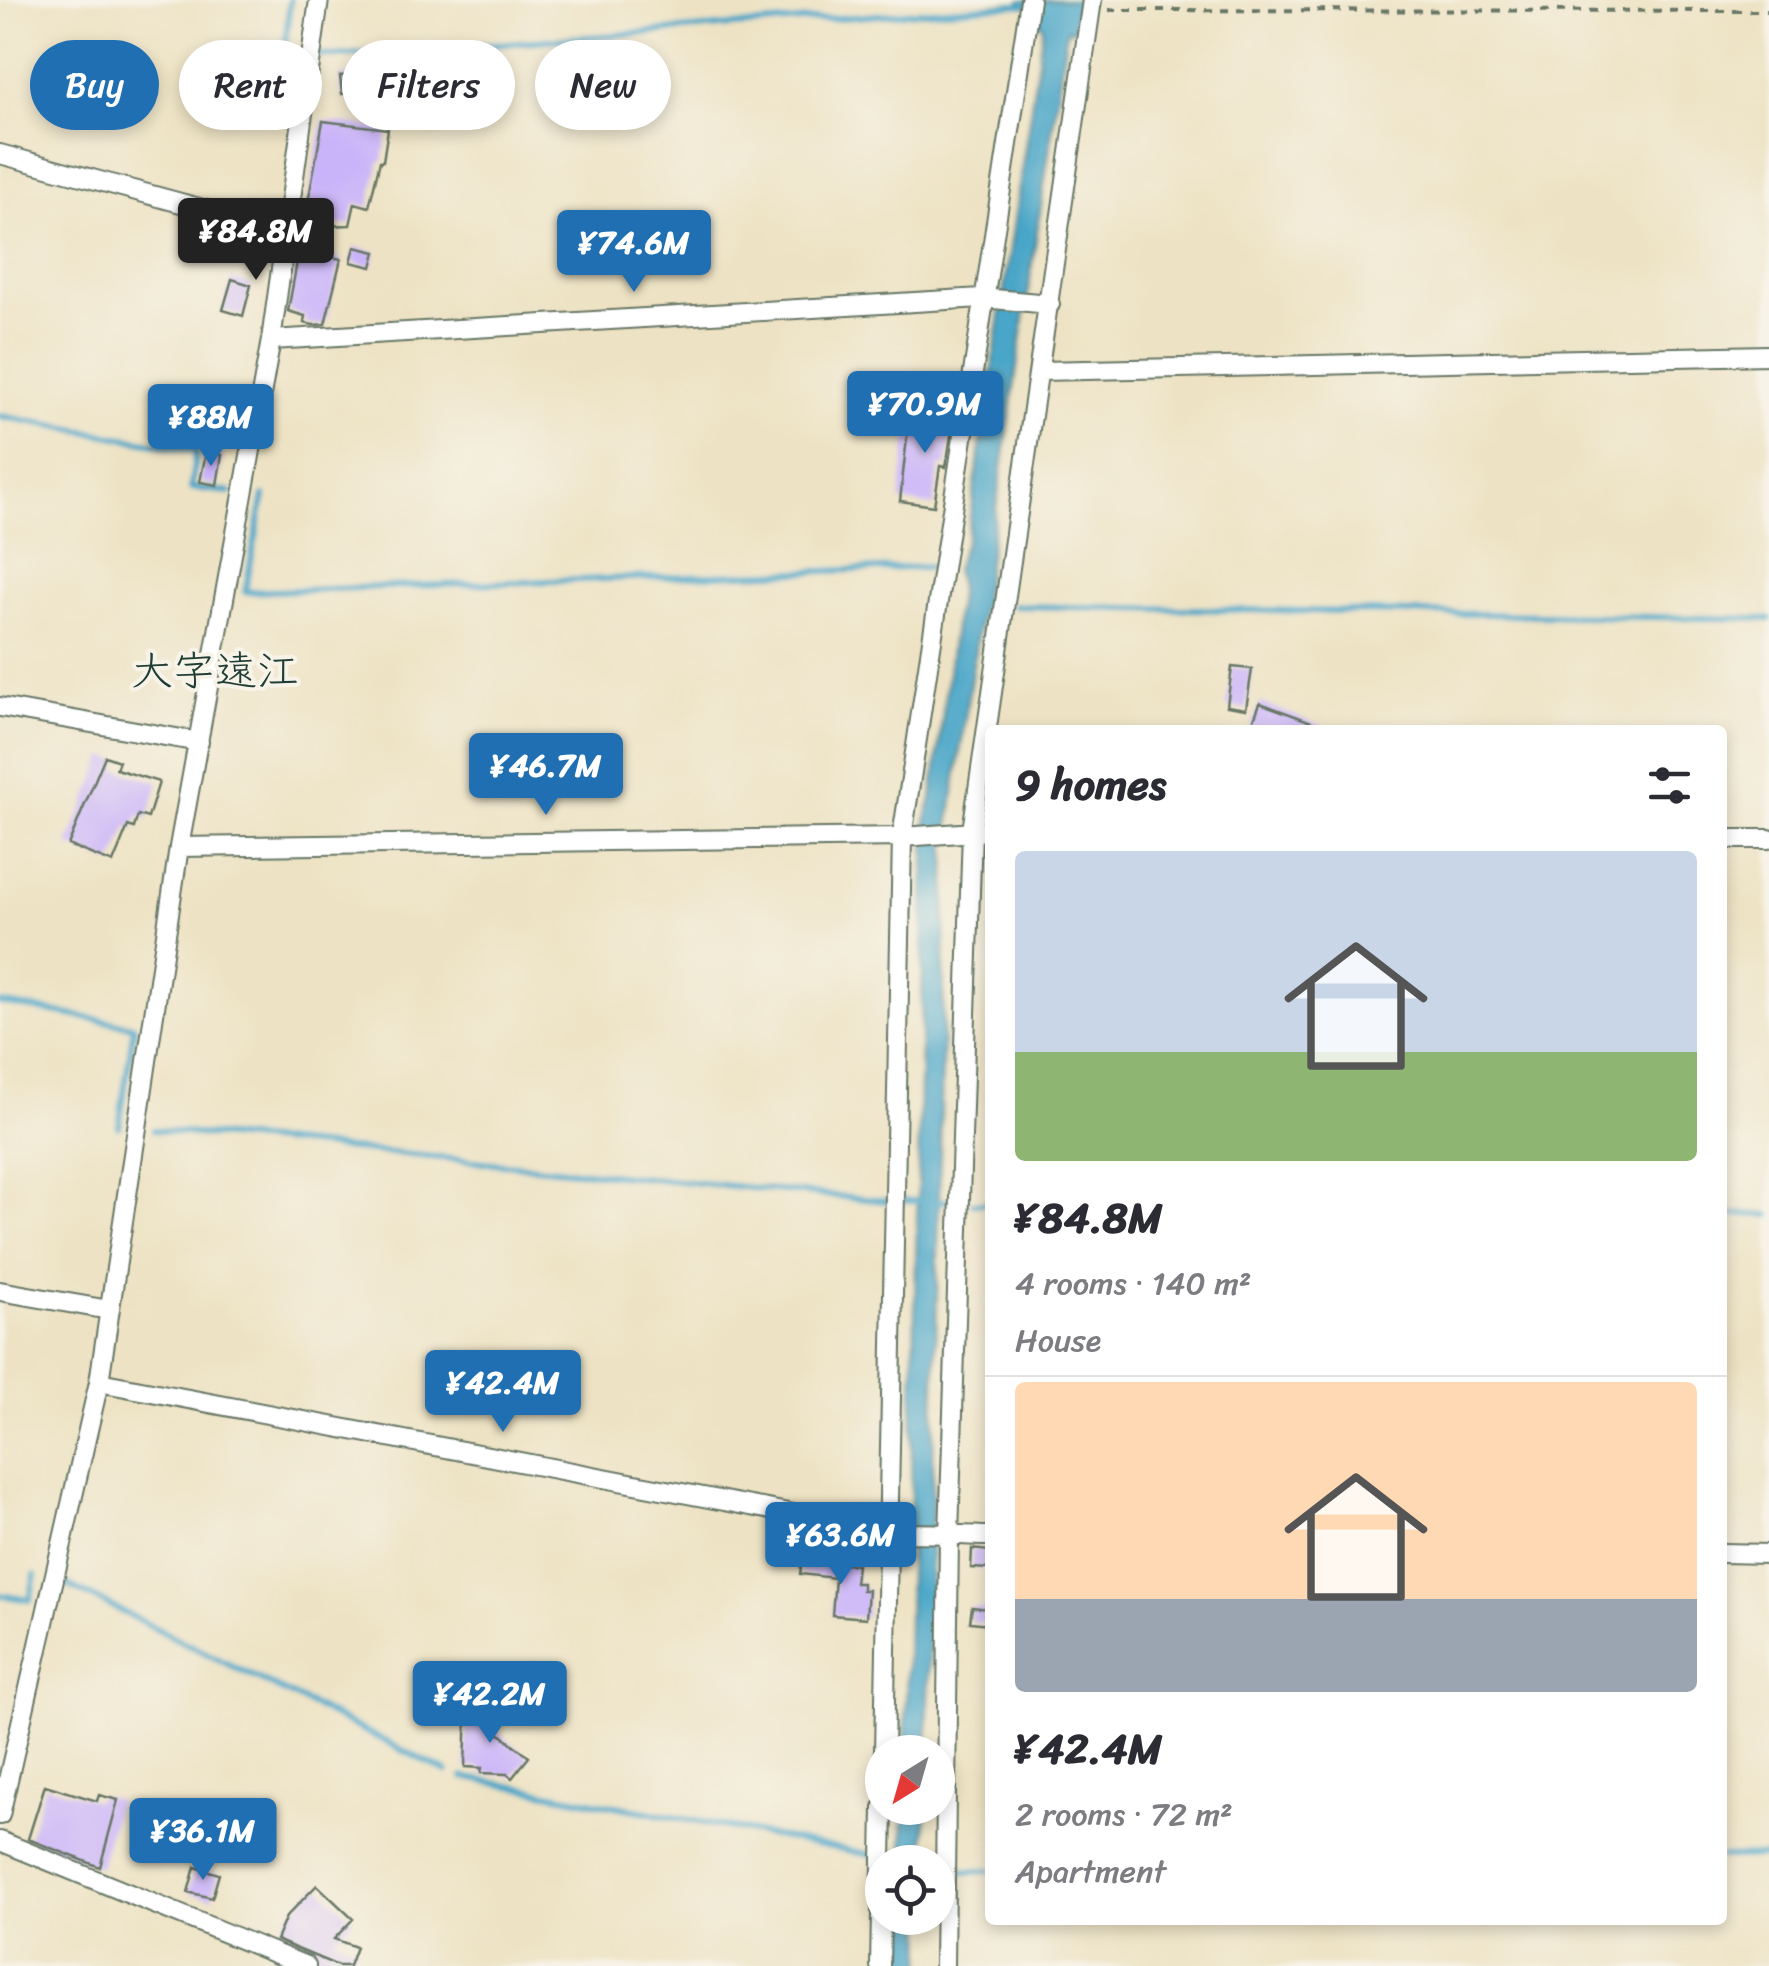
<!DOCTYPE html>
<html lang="en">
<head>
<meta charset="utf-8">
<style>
	body { margin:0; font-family:Sriracha,"Klee One",sans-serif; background:#f7f7f7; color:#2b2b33; height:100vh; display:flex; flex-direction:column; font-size:38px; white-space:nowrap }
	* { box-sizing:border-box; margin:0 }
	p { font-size:32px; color:#7c7c81 }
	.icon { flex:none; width:55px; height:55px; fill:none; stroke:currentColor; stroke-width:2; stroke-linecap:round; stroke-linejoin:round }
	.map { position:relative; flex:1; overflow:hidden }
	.side { position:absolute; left:985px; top:725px; width:742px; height:1200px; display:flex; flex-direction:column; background:#fff; border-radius:10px; box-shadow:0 5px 15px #0003 }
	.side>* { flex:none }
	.hud { position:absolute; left:30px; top:40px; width:805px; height:90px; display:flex; gap:20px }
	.needle { width:65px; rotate:217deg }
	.controls { position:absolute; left:865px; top:1735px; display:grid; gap:20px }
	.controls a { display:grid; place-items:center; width:90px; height:90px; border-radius:50%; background:#fff; box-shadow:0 5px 15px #0003; font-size:50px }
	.price { position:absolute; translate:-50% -85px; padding:0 22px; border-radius:10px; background:#1f6fb2; color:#fff; font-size:32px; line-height:65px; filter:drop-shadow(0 2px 5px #0008) }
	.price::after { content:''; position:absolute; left:50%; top:60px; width:30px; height:22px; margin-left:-15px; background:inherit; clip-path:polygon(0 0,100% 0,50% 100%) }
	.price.on { background:#222; color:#fff }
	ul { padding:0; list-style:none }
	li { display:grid; align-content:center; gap:20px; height:530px; padding:0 30px }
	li+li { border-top:2px solid #e1e1e2 }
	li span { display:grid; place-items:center; height:310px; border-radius:10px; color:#555 }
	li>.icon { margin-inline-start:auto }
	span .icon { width:180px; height:180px; fill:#fffc; stroke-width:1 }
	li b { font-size:42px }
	h2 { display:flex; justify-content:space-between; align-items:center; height:120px; padding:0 30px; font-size:42px }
	.chip { padding:0 35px; border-radius:45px; background:#fff; box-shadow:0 5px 15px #0003; font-size:35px; line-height:90px }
	.chip.on { background:#1f6fb2; color:#fff }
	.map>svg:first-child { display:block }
	.water { fill:#4aa6c8; stroke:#34727e; stroke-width:2.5 }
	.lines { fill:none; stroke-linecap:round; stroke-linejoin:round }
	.stream { stroke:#4aa6c8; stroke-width:6 }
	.building { fill:#cab4f9 }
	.street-casing { stroke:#677766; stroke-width:22 }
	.path { stroke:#677766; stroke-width:4; stroke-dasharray:8 8; stroke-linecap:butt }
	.street { stroke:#fff; stroke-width:18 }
	.labels { text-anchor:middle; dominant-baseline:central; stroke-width:8; stroke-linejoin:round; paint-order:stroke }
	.quarter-label { font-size:42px; fill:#1f3d34; stroke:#f7f3e8 }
</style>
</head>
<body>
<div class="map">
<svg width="1769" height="1966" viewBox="0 0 1769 1966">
	<rect width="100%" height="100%" fill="#f7f3e8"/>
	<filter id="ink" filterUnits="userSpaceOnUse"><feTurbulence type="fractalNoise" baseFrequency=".01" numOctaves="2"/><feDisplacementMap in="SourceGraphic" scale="20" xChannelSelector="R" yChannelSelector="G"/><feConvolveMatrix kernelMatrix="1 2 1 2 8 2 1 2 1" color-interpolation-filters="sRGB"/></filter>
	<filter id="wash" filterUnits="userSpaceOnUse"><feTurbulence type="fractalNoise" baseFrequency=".0048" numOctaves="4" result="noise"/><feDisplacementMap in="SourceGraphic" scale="40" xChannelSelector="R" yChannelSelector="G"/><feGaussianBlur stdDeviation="2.25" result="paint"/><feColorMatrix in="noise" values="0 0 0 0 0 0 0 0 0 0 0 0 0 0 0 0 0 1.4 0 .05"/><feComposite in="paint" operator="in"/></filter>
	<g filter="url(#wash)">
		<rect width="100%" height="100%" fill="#ede2c3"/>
		<path class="water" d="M1041 0H1078L1073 31 1067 30 947 840 927 1752H905L926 820 932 798 959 587 955 569 967 537 1043 26 1038 24 1040 9 1020 6V1Z
			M904 1808H926L925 1862H903Z
			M902 1918H924L923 1966H901Z"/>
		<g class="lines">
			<path class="stream" d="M290 0 284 53 333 56 1027 4
				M0 416 196 451 191 488 230 492
				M264 496 245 592 935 567
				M974 601 998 604
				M1014 606 1769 619
				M0 1003 134 1026 119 1127
				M154 1130 886 1201
				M904 1201H947
				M973 1203H990
				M1722 1214 1769 1215
				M66 1584 447 1772
				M0 1595 30 1600 35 1575
				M463 1777 873 1855
				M891 1855 910 1854
				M1722 1857 1769 1856
				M956 1872 990 1871"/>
		</g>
		<g id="blocks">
			<path class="building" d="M397 72 399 91 342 94 340 76Z
				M323 121 388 129 383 161H380L369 207 355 203 350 225 325 226 318 254 341 259 325 324 313 325 304 323 305 316 288 311Z
				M355 247 376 252 372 267 351 262Z
				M232 279 251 285 243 316 223 310Z
				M197 392 216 395 209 438 189 434Z
				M910 410 954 417 946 467 940 466 934 506 900 501Z
				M206 452 222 455 217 485 200 482Z
				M1232 667 1252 669 1246 709 1227 706Z
				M1260 703 1328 728V730H1250Z
				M105 756 119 761 116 769 159 782 148 818 138 815 134 828 128 826 113 863 68 845Z
				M972 1549 990 1551V1569L971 1568Z
				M802 1560 857 1565 855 1583H862V1590H868L866 1618 832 1615 835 1578 800 1574Z
				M972 1607 990 1609V1624L970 1622Z
				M467 1706H491L490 1726 529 1757 512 1778 507 1774 481 1773 482 1768 465 1767Z
				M45 1785 97 1801 99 1795 118 1800 100 1867 28 1839Z
				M195 1867 219 1874 212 1898 188 1892Z
				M317 1885 353 1919 334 1939 356 1947 349 1966H338L276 1940 286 1917Z"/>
		</g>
	</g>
	<g filter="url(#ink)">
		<use href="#blocks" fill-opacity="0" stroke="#677766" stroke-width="2.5"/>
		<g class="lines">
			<defs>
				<path id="street" d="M0 154 288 232
					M271 340 982 298 1050 304
					M1040 371 1769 355
					M0 707 199 742
					M1722 839H1769
					M179 847 902 837 990 831
					M0 1291 109 1310
					M99 1382 898 1534C930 1531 958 1536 990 1536
					M1722 1553 1769 1554
					M884 1752 902 837 1030 0
					M0 1815 99 1382 179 847 271 340 319 0
					M0 1841 306 1966
					M880 1966 883 1808
					M944 1966 949 1535 972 831 1092 0"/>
			</defs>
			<use href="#street" class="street-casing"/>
			<path class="path" d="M1109 10 1769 11"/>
			<use href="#street" class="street"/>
		</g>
	</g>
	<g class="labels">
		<g class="quarter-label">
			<text x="215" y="671">大字遠江</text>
		</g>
	</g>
</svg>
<div class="controls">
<a><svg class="needle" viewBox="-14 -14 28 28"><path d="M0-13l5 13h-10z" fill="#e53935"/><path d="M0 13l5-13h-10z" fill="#7c7c81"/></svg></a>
<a><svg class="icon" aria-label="locate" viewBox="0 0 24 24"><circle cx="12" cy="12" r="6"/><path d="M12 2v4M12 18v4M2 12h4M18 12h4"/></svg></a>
</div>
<b class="price on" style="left:256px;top:283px">¥84.8M</b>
<b class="price" style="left:634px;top:295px">¥74.6M</b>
<b class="price" style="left:925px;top:456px">¥70.9M</b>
<b class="price" style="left:211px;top:469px">¥88M</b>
<b class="price" style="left:546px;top:818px">¥46.7M</b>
<b class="price" style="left:503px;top:1435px">¥42.4M</b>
<b class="price" style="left:841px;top:1587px">¥63.6M</b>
<b class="price" style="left:490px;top:1746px">¥42.2M</b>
<b class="price" style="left:203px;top:1883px">¥36.1M</b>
<div class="hud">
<a class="chip on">Buy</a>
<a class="chip">Rent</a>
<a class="chip">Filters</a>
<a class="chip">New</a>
</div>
<section class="side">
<h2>9 homes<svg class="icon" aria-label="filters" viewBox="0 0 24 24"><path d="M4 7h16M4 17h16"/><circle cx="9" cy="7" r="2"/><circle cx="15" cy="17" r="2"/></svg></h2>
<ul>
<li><span style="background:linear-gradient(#c9d6e8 65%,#8fb573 0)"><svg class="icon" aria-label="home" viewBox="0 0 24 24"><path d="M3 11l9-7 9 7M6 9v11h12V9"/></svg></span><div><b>¥84.8M</b><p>4 rooms · 140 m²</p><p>House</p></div></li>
<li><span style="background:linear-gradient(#ffd9b3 70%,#9aa5b1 0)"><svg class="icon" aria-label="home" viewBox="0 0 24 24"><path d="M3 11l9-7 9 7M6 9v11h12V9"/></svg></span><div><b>¥42.4M</b><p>2 rooms · 72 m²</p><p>Apartment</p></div></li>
</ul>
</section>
</div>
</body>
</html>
